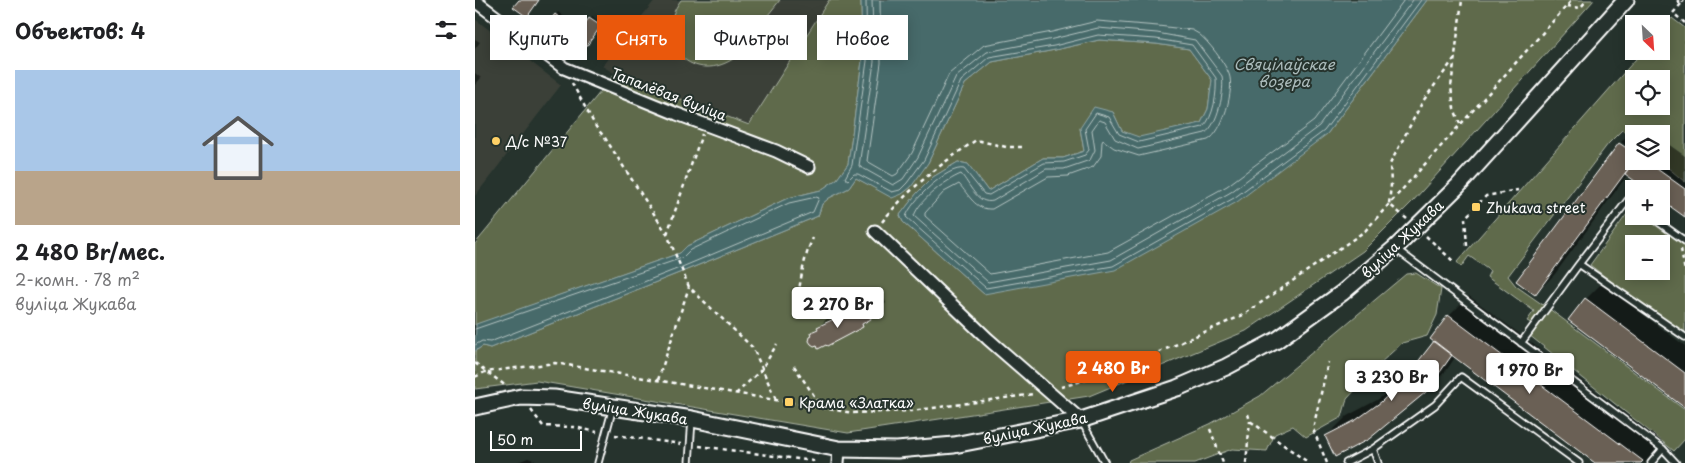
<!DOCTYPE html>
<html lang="ru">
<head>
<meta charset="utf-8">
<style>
	body { margin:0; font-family:"Playpen Sans",sans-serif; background:#f6f6f6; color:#202124; height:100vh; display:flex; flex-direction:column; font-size:19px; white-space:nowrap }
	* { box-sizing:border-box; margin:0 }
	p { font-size:16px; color:#757577 }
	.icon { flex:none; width:28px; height:28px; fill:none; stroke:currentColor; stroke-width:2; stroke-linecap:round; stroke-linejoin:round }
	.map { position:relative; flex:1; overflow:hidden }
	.sheet { display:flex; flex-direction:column; background:#fff; width:475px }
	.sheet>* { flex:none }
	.hud { position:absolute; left:15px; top:15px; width:475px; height:45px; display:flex; gap:10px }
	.needle { width:32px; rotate:155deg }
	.buttons { position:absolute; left:1150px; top:15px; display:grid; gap:10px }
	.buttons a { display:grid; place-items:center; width:45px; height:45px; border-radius:0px; background:#fff; box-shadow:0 2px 12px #0003; font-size:25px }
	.scale { position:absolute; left:15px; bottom:12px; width:92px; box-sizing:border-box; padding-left:5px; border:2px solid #fff; border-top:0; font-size:14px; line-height:18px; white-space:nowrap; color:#fff; -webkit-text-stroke:4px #26332d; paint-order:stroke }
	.price { position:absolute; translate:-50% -42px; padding:0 11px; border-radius:5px; background:#fff; color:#222; font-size:16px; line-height:32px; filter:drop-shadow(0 1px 2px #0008) }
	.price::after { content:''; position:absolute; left:50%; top:30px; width:15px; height:11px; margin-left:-8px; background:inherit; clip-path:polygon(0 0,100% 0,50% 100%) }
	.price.active { background:#ea580c; color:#fff }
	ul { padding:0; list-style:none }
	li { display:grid; align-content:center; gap:10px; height:265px; padding:0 15px }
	li span { display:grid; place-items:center; height:155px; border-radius:0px; color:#555 }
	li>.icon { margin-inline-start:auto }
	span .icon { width:90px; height:90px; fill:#fffc; stroke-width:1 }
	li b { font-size:21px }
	h2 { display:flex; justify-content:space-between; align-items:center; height:60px; padding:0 15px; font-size:21px }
	.chip { padding:0 18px; border-radius:0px; background:#fff; box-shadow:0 2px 12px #0003; font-size:18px; line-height:45px }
	.chip.active { background:#ea580c; color:#fff }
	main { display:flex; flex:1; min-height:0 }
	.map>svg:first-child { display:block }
	.built { fill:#3b4139 }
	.green { fill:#5e6b4c; stroke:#aeb5a6; fill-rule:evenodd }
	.water { fill:#476b6a; stroke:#91a6a6 }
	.shadow { fill:#0007; fill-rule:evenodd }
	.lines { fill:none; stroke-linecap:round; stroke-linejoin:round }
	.shore { stroke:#b5c4c3; stroke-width:1 }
	.building { fill:#6b6154; stroke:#fff }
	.service-casing { stroke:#fff; stroke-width:9 }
	.minor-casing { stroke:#fff; stroke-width:15 }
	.tertiary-casing { stroke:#fff; stroke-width:19 }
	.path { stroke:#fff; stroke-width:2.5; stroke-dasharray:4 4; stroke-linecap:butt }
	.service { stroke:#26332d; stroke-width:5.5 }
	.minor { stroke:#26332d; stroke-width:11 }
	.tertiary { stroke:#26332d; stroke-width:15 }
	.poi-dot { fill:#ffd166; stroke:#26332d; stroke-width:2 }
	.labels { text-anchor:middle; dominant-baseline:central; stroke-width:4; stroke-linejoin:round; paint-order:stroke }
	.street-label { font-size:14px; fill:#fff; stroke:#26332d }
	.poi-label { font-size:14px; fill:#fff; stroke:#26332d; text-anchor:start }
	.water-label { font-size:15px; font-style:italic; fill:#acbcbc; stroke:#26332d }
</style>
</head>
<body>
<main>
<section class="sheet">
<h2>Объектов: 4<svg class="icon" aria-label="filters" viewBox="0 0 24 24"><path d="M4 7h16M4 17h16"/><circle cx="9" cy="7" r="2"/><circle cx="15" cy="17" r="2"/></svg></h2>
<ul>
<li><span style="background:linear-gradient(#a9c7e8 65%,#b9a48a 0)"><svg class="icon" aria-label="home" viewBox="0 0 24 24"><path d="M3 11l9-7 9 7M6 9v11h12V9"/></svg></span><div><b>2 480 Br/мес.</b><p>2-комн. · 78 m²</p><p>вуліца Жукава</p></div></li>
</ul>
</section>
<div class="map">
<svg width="1210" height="463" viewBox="0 0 1210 463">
	<rect width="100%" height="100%" fill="#26332d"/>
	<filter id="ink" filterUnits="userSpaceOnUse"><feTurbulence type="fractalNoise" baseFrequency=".02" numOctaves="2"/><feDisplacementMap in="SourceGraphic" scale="10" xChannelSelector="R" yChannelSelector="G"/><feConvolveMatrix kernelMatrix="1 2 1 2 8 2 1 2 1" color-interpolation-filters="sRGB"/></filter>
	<g filter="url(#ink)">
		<path class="built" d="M180 0H354L274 125 153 81 127 66Z
			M0 19 86 85 0 196Z"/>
		<path class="green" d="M206 0H305L258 59C215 86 176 40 206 0Z
			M354 0H386L387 61 373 164 362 179 346 190 313 198 212 246 205 253 0 325V244L140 74 274 125Z
			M952 0H1119L938 201 888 251 771 331 614 396 373 433 62 381 0 389V351L8 346 15 348 209 271 343 216 347 204 354 198 374 188 381 178 417 197 453 163 490 84 517 62 580 50 624 40 681 44 714 49 737 80 733 109 726 123 664 138 647 131 638 112 605 128 609 151 588 158H568L513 191 493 164 483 162 458 177 442 193 425 215 428 222 509 294 852 134Z
			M1197 18 1210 28V182L1185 161H1186V134H1159V139L1147 130 1133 144 1033 276 1041 286 1071 307 1058 324 1052 321 1059 311 1012 277 1015 271 994 256 986 267 982 262 1168 51H1186V31ZM1159 79H1186V106H1159Z
			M1157 207 1159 208V216H1171L1210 243V334L1156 297 1115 265ZM1159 244H1186V271H1159Z
			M941 273 966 289 962 315 952 336 927 343 903 365 872 399 867 417 831 437 818 426 800 434 792 451 757 449 720 463H653L654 460 735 424 785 396 931 274Z
			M1073 308 1210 410V439L1199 451 1054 335Z"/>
		<path class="water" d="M386 0H952L852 134 762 202 640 270 509 294 428 222 425 215 442 193 458 177 483 162 493 164 513 191 568 158H588L609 151 605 128 619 107 638 112 647 131 664 137 726 123 733 109 737 80 714 49 681 44 624 40 580 50 517 62 490 84 453 163 436 187 427 194 417 198 381 178 374 188 354 198 347 204 343 216 209 271 15 348 8 346 0 351 1 324 205 253 212 246 313 198 346 190 362 179 373 164 387 61Z"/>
		<path class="shadow" d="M83 12 95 22 86 34 81 15Z
			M117 16 127 24 114 43 115 19Z
			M0 39 5 42 0 49Z
			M0 73 6 78 0 85Z
			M1165 123 1180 134H1159V152L1146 142Z
			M1186 139 1210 156V216L1186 189 1153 174 1080 274 1060 294 1159 161H1186Z
			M1127 283 1210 346V406L1111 299Z
			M407 295 411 303 387 326 338 335 337 333 359 312 379 302 380 304 396 296 398 299ZM390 303 397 317H394L388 304Z
			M994 296 1187 441 1170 463H1123L981 356 971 371 950 391 852 436 872 416 902 400 927 382 961 341 957 339 974 316Z
			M53 458 66 463H40Z"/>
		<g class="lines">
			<path class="shore" d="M391 0 392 61 377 165 370 178 373 180 379 174H383L417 192 425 190 432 183 449 160 486 81 514 57 579 46 623 35 681 39 717 45 741 78C742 93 739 117 728 127L664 142 644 134 634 117 621 113 610 129 614 150 610 155 589 162 569 163 514 195 509 194 489 169C473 165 435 202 431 217L511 288 638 266 759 198 849 131 946 0
				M397 0 399 62 384 166 418 185 428 179 443 157 481 77 512 52 578 39 623 28 682 33 720 40 747 76C750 90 743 125 730 133L663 149 640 139 630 122 624 120 617 130 620 150 615 160 589 169H571L518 201C502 205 495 184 486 174 471 180 444 200 439 216L513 282 636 260 756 192 844 126 938 0
				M405 0 406 63 392 161 418 176 422 174 437 153 474 74 509 45 577 32 622 21 683 26 717 30 724 34C733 41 750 63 754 74 760 89 748 132 733 140L664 156 639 148 628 140 627 142 626 156 618 167 593 176 573 177 517 209C500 210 494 195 484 184L469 192 450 213V216L515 274 633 252 752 186 839 121 929 0
				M0 329 207 258 215 250 314 203 341 197 344 198 338 212 207 267 15 342 7 341 0 345"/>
		</g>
		<path class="building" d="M44 0H64L52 17 38 7Z
			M80 14 94 25 84 38 70 27Z
			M114 18 126 26 111 47 100 38Z
			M1144 143 1159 153V161L1060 295 1041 281Z
			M1159 161H1171L1210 189V217L1186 200V189H1171L1150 174Z
			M1110 298 1210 373V408L1093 320Z
			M391 309 396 319 387 324 388 327 352 346 351 345 343 349 342 345 339 346 336 344 334 341 335 337 337 336 336 332 343 329 342 327 363 317 364 319 380 311 382 314Z
			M973 315 1168 461 1166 463H1120L955 339Z
			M959 341 977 355 951 392 894 439 860 457 850 436 881 420 906 402 928 381Z"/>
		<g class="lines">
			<defs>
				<path id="service" d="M1159 204 1153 200 1104 264 1210 337
					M1175 216 1210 241
					M921 249 1188 449 1201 463
					M1046 343 1104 264
					M607 422 630 463
					M898 449 903 463
					M123 463 138 407
					M214 463 217 419
					M871 463 898 449 960 405 986 377 1104 463
					M1176 463 1188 449"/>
				<path id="minor" d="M0 1 89 68 202 114 301 151 334 167
					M400 231 513 339 606 420
					M363 463 364 449"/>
				<path id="tertiary" d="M0 407 46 397 79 398 217 419 364 449 422 450 479 445 606 420 702 388 751 367 802 340 867 293 920 248 983 186 1151 0"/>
			</defs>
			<use href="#service" class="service-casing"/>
			<use href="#minor" class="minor-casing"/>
			<use href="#tertiary" class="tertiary-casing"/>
			<path class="path" d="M1202 0 1206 4 1209 0
				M1206 4 1198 13 1210 23
				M1092 6 1105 8 1112 0
				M97 83 121 127 130 138 192 234 214 287 278 348 301 400
				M985 124 979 108 976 87 987 0
				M932 219 914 204 916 185 915 164 948 101 979 59
				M407 222C433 189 467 163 501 140L531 147H550
				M192 234 227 134
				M951 236 978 261
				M992 246 990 218 1011 196 1043 190
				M1206 249 1210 272
				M321 310C325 286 327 261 338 238
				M0 363 31 386
				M319 366 346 406
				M0 377 10 372 80 363 378 413 436 411 559 394
				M183 380 214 287
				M586 387 639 372 768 315 890 231 1097 0
				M261 394 287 369 302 344
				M56 410 68 426 99 427 122 432
				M773 414 775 421 834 463
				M735 429 748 463
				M140 435 206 444
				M224 446 338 461V463
				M771 463 775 421
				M852 463 838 429 853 362"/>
			<use href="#service" class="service"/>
			<use href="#minor" class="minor"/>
			<use href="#tertiary" class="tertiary"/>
		</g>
	</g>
	<g class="poi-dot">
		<circle cx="21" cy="141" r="5"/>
		<rect x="996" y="202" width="10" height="10" rx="2.5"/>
		<rect x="309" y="397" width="10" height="10" rx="2.5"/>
	</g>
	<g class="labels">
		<g class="street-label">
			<text transform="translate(194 94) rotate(21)">Тапалёвая вуліца</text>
			<text transform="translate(927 239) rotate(-43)">вуліца Жукава</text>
			<text transform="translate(160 411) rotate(9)">вуліца Жукава</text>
			<text transform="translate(560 428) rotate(-12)">вуліца Жукава</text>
		</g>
		<g class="poi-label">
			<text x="31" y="141">Д/с №37</text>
			<text x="1011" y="207">Zhukava street</text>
			<text x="324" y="402">Крама «Златка»</text>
		</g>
		<g class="water-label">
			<text x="809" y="63">Свяцілаўскае<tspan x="809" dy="17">возера</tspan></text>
		</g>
	</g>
</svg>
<div class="buttons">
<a><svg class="needle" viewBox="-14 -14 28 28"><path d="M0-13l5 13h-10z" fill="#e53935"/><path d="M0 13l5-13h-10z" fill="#757577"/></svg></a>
<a><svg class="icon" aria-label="locate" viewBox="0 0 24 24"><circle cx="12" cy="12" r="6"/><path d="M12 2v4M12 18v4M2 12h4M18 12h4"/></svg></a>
<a><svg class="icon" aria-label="layers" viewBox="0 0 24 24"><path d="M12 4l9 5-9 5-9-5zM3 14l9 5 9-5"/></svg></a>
<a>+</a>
<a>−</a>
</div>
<div class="scale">50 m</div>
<b class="price" style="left:363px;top:329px">2 270 Br</b>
<b class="price active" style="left:638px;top:393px">2 480 Br</b>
<b class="price" style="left:1055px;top:395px">1 970 Br</b>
<b class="price" style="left:917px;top:402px">3 230 Br</b>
<div class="hud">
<a class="chip">Купить</a>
<a class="chip active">Снять</a>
<a class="chip">Фильтры</a>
<a class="chip">Новое</a>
</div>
</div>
</main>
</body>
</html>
